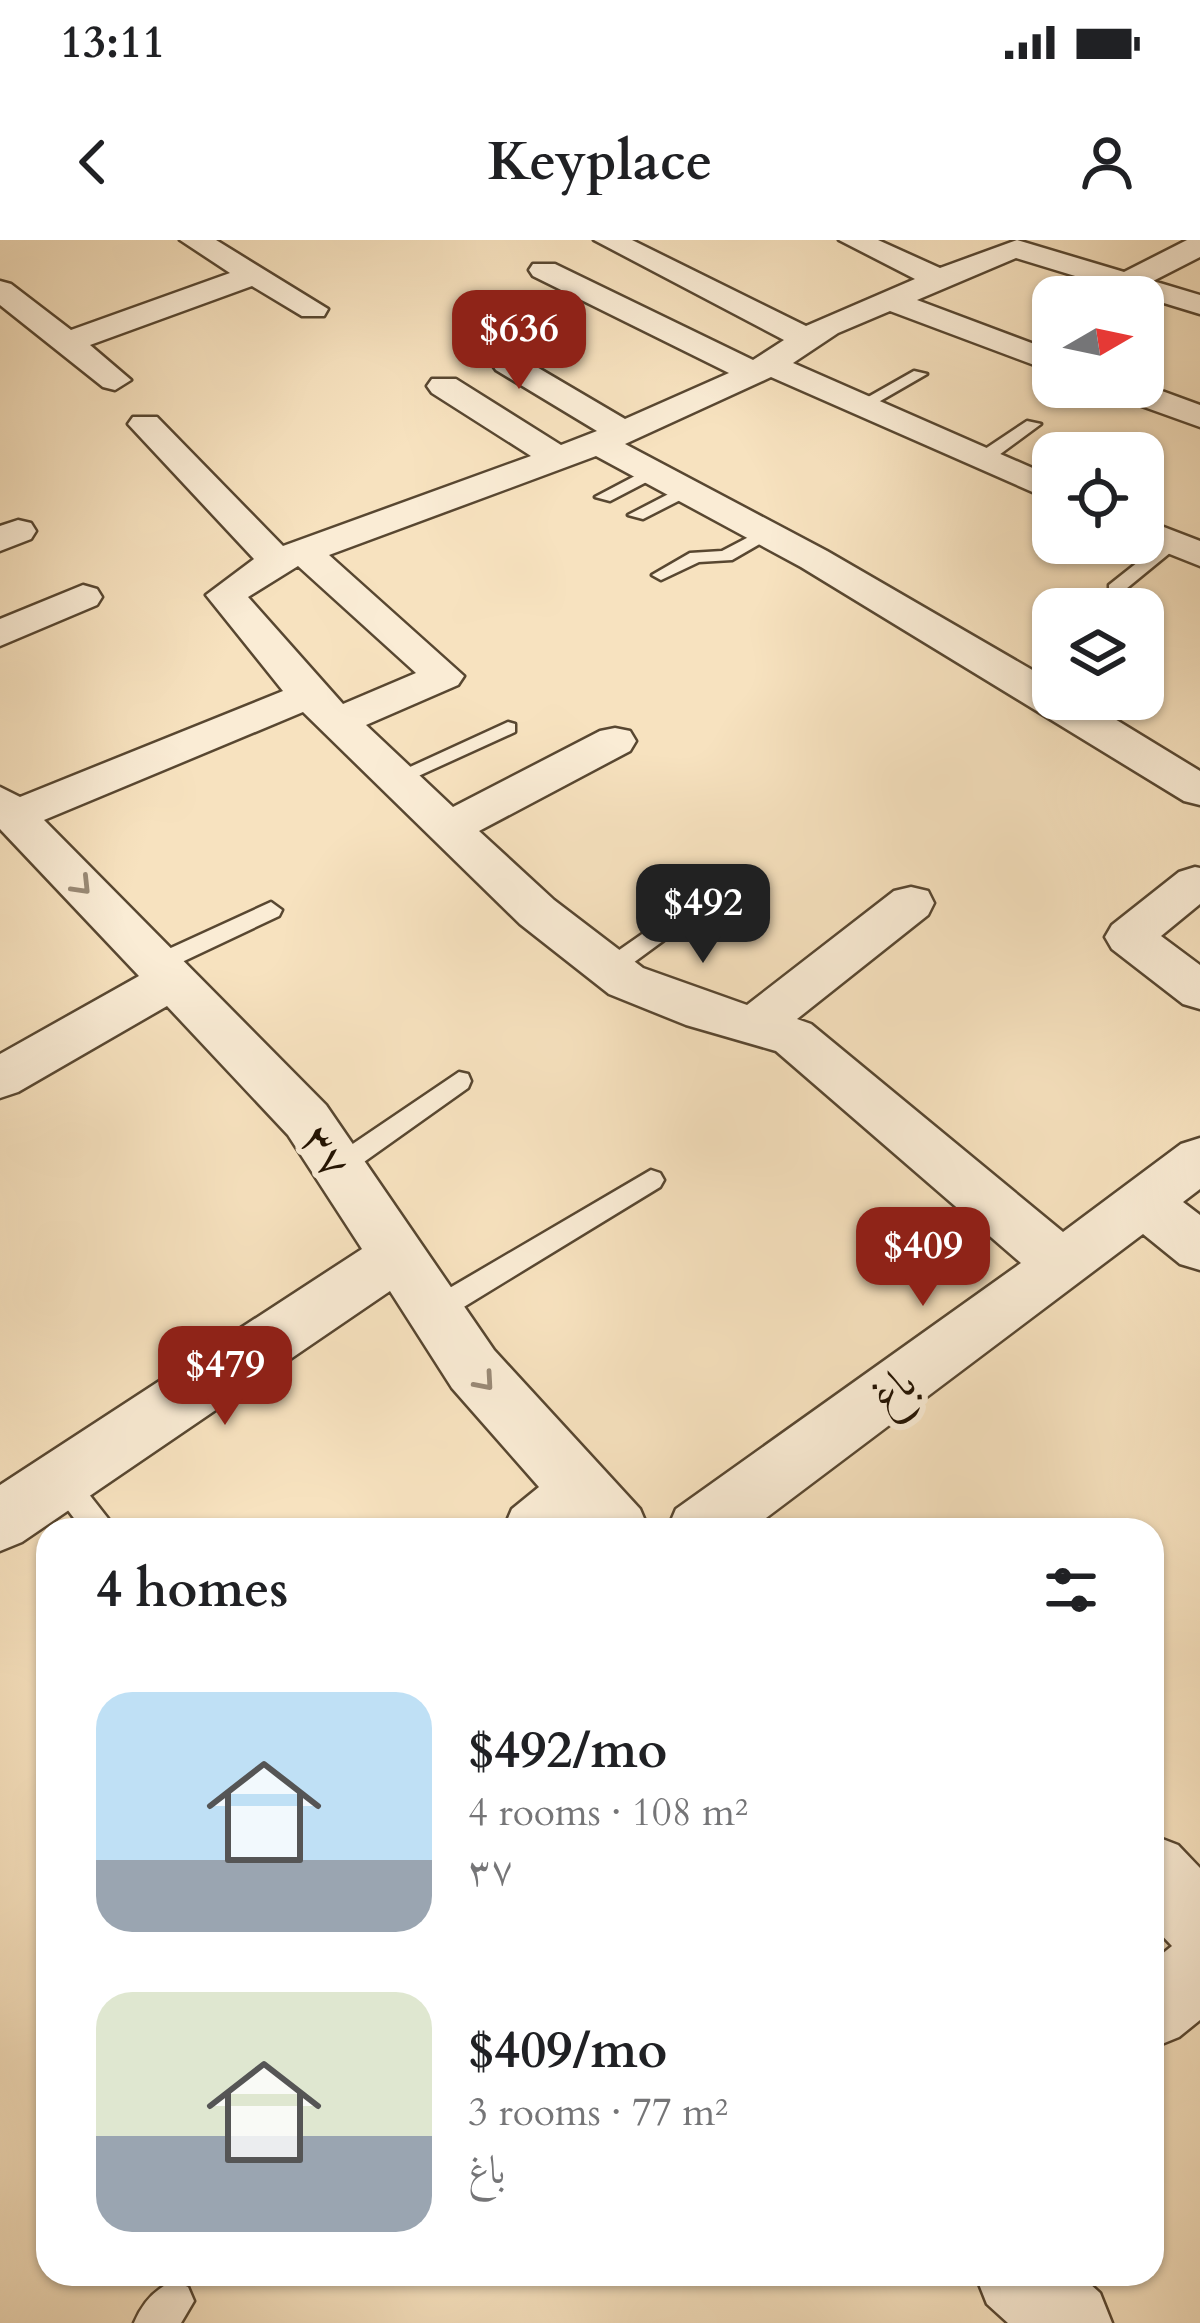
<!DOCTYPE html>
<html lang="en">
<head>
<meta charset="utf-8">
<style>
	body { margin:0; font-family:Cardo,Amiri,serif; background:#f2f2f2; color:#202124; height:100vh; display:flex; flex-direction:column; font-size:45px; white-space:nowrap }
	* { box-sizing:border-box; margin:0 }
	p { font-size:39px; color:#757577 }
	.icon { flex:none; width:66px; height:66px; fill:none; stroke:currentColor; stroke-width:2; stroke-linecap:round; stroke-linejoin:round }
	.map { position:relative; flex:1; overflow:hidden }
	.details { position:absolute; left:36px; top:1278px; width:1128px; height:768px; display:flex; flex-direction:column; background:#fff; border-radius:36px; box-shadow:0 3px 9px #0004 }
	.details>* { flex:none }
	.needle { width:78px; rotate:81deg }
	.buttons { position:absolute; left:1032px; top:36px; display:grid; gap:24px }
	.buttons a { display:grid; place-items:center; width:132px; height:132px; border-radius:24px; background:#fff; box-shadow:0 3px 9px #0004; font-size:60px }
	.price { position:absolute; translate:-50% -102px; padding:0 27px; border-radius:24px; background:#8f2418; color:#fff; font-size:39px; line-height:78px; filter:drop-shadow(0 3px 6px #0008) }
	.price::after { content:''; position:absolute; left:50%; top:72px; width:36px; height:27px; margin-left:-18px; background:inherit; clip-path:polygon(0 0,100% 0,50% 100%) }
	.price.on { background:#222; color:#fff }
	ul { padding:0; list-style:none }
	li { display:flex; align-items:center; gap:36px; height:300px; padding:0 60px }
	li span { display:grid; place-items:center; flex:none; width:336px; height:240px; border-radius:36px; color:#555 }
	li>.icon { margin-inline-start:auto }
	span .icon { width:144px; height:144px; fill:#fffc; stroke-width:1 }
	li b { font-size:51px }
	h2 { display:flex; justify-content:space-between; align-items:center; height:144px; padding:0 60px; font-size:51px }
	.status { display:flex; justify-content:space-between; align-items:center; height:84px; padding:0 60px; background:#fff; direction:ltr }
	.status svg { height:33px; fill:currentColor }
	header { display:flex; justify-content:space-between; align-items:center; height:156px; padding:0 60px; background:#fff; font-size:54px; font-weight:600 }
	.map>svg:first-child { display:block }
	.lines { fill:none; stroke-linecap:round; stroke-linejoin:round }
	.lane-casing { stroke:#584731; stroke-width:5 }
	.street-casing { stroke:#584731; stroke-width:5 }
	.lane { fill:#faecd5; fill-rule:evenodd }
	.street { fill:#faecd5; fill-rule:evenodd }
	.oneway { stroke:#998a76 }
	.labels { text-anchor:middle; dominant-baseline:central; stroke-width:12; stroke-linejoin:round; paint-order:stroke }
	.street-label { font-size:45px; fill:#231302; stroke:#faecd5 }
</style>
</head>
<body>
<div class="status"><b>13:11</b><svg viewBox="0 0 49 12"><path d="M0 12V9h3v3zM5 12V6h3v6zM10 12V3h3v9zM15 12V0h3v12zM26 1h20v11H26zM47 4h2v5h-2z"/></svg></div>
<header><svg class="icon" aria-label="back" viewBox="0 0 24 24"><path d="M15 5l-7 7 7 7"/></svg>Keyplace<svg class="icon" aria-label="person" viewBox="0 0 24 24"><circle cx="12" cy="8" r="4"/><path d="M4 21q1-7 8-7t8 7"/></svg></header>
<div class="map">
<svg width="1200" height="2083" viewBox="0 0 1200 2083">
	<rect width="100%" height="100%" fill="#f7e2bf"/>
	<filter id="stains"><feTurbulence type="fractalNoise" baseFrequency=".00167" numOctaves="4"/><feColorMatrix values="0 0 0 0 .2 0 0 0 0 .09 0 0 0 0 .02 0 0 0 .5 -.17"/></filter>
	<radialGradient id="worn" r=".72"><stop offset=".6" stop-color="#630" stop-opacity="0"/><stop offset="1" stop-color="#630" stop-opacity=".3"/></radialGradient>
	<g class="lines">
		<defs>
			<path id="lane" d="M914 131 927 134 868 168 854 165Z
				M1027 181 1041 184 988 223H976V215Z
				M1102 202 1110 207 1108 210 1084 213Z
				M652 227 660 232 658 236 610 261 595 257Z
				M686 245 694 250 692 254 643 279 628 275Z
				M766 288 772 289V297L732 320 699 322 661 340 652 335 690 313 722 311Z
				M1167 299 1182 303 1121 353H1109V345Z
				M508 482 515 484V492L403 543 396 545 386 538Z
				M734 630 745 638 742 643 618 734H602V722Z
				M271 662 282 670 279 676 165 730H149L146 724 149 718Z
				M459 832 468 834 471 841 468 848 347 934H329L325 927 329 920Z
				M651 930 660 933 664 940 660 947 444 1079 434 1083 424 1079 420 1071 424 1063Z
				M60 1226 70 1230 117 1290H83L45 1240 50 1230Z
				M174 2041 188 2047 194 2061 181 2083H134C142 2064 154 2049 174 2041Z"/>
			<path id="street" d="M180 0H216L328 69 324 76H302L252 46 90 105 131 140 115 150 103 147 0 65V41L11 44 71 90 230 33Z
				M594 0H632L806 86 915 39 839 0H878L940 28 1017 0 1124 32 1187 0H1200V17L1153 41 1200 55V74L1016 18 917 60 1053 111V132L890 71 838 93 793 123 1053 237V261L771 137 625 204 827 311 1053 442V459H1082L1200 531V565L1184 561 801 327 596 216 329 315 464 436 458 445 366 485 453 567 600 491 615 488 630 491 636 501 630 511 479 591 554 660 643 728 747 765 894 651 911 647 928 651 934 663 928 675 797 779 811 784 1063 992 1181 904 1200 898V949L1183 962 1200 975V1030L1180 1024 1143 994 750 1290H667L676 1269 1021 1023 776 811 686 785 609 754 520 684 303 472 44 580 326 865 494 1110 640 1269 649 1290H503L512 1269 539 1247 452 1148 390 1051 22 1302 0 1311V1245L362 1009 288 895 167 766 18 852 0 858V814L139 736 0 589V547L20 557 283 451 206 355 254 319 128 184 133 177H157L283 306 531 216 432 153 427 146 432 139H456L561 205 597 191 496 130 491 123 496 116H518L625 179 729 133 533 36 529 30 533 24H555L753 120 784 100ZM298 326 416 433 343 464 248 357Z
				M1143 144 1200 165V187L1108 154 1103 147Z
				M1143 279 1200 301V326L1142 303Z
				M18 280 31 283 36 291 31 299 0 311V286Z
				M83 345 97 349 102 357 97 365 0 406V379Z
				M1195 627 1200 628V664L1161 696 1200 725V769L1183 764 1112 709 1105 697 1112 685 1179 632Z
				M1152 1595 1178 1605 1200 1628V1780L1179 1797 1152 1808V1722L1172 1706 1152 1685Z
				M975 2034H1079L1100 2053 1112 2083H1008L987 2064Z"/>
		</defs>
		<use href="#lane" class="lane-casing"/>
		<use href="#street" class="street-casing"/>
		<use href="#lane" class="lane"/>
		<use href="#street" class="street"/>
	</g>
	<defs><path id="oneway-chevron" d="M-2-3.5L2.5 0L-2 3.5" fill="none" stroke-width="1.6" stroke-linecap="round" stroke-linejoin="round" transform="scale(3)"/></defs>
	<g class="oneway">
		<use href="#oneway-chevron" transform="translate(82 646) rotate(46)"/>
		<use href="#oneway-chevron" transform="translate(485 1142) rotate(49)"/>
	</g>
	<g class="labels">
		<g class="street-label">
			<text transform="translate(326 911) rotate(55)">۳۷</text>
			<text transform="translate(893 1149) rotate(-36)">باغ</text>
		</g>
	</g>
	<rect width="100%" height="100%" filter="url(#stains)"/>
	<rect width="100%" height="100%" fill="url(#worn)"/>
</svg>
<div class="buttons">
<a><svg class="needle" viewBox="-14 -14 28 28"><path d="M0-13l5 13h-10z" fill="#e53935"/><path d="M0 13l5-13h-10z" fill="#757577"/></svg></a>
<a><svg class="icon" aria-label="locate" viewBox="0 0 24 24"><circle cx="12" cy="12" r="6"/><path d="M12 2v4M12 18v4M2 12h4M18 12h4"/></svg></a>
<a><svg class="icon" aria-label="layers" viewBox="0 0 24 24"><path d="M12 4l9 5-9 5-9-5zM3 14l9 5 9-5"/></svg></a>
</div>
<b class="price" style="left:519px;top:152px">$636</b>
<b class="price on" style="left:703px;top:726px">$492</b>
<b class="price" style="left:923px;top:1069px">$409</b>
<b class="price" style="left:225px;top:1188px">$479</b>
<section class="details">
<h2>4 homes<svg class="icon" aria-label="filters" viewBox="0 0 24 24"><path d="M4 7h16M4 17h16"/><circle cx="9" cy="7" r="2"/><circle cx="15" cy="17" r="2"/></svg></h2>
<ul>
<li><span style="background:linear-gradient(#bfe0f5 70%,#9aa5b1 0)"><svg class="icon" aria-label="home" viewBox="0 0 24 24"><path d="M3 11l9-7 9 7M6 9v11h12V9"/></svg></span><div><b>$492/mo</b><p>4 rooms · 108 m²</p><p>۳۷</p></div></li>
<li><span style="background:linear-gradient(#dfe7d0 60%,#9aa5b1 0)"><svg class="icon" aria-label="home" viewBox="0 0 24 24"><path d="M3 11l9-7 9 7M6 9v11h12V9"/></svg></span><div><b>$409/mo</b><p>3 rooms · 77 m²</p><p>باغ</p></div></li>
</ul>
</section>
</div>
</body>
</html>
